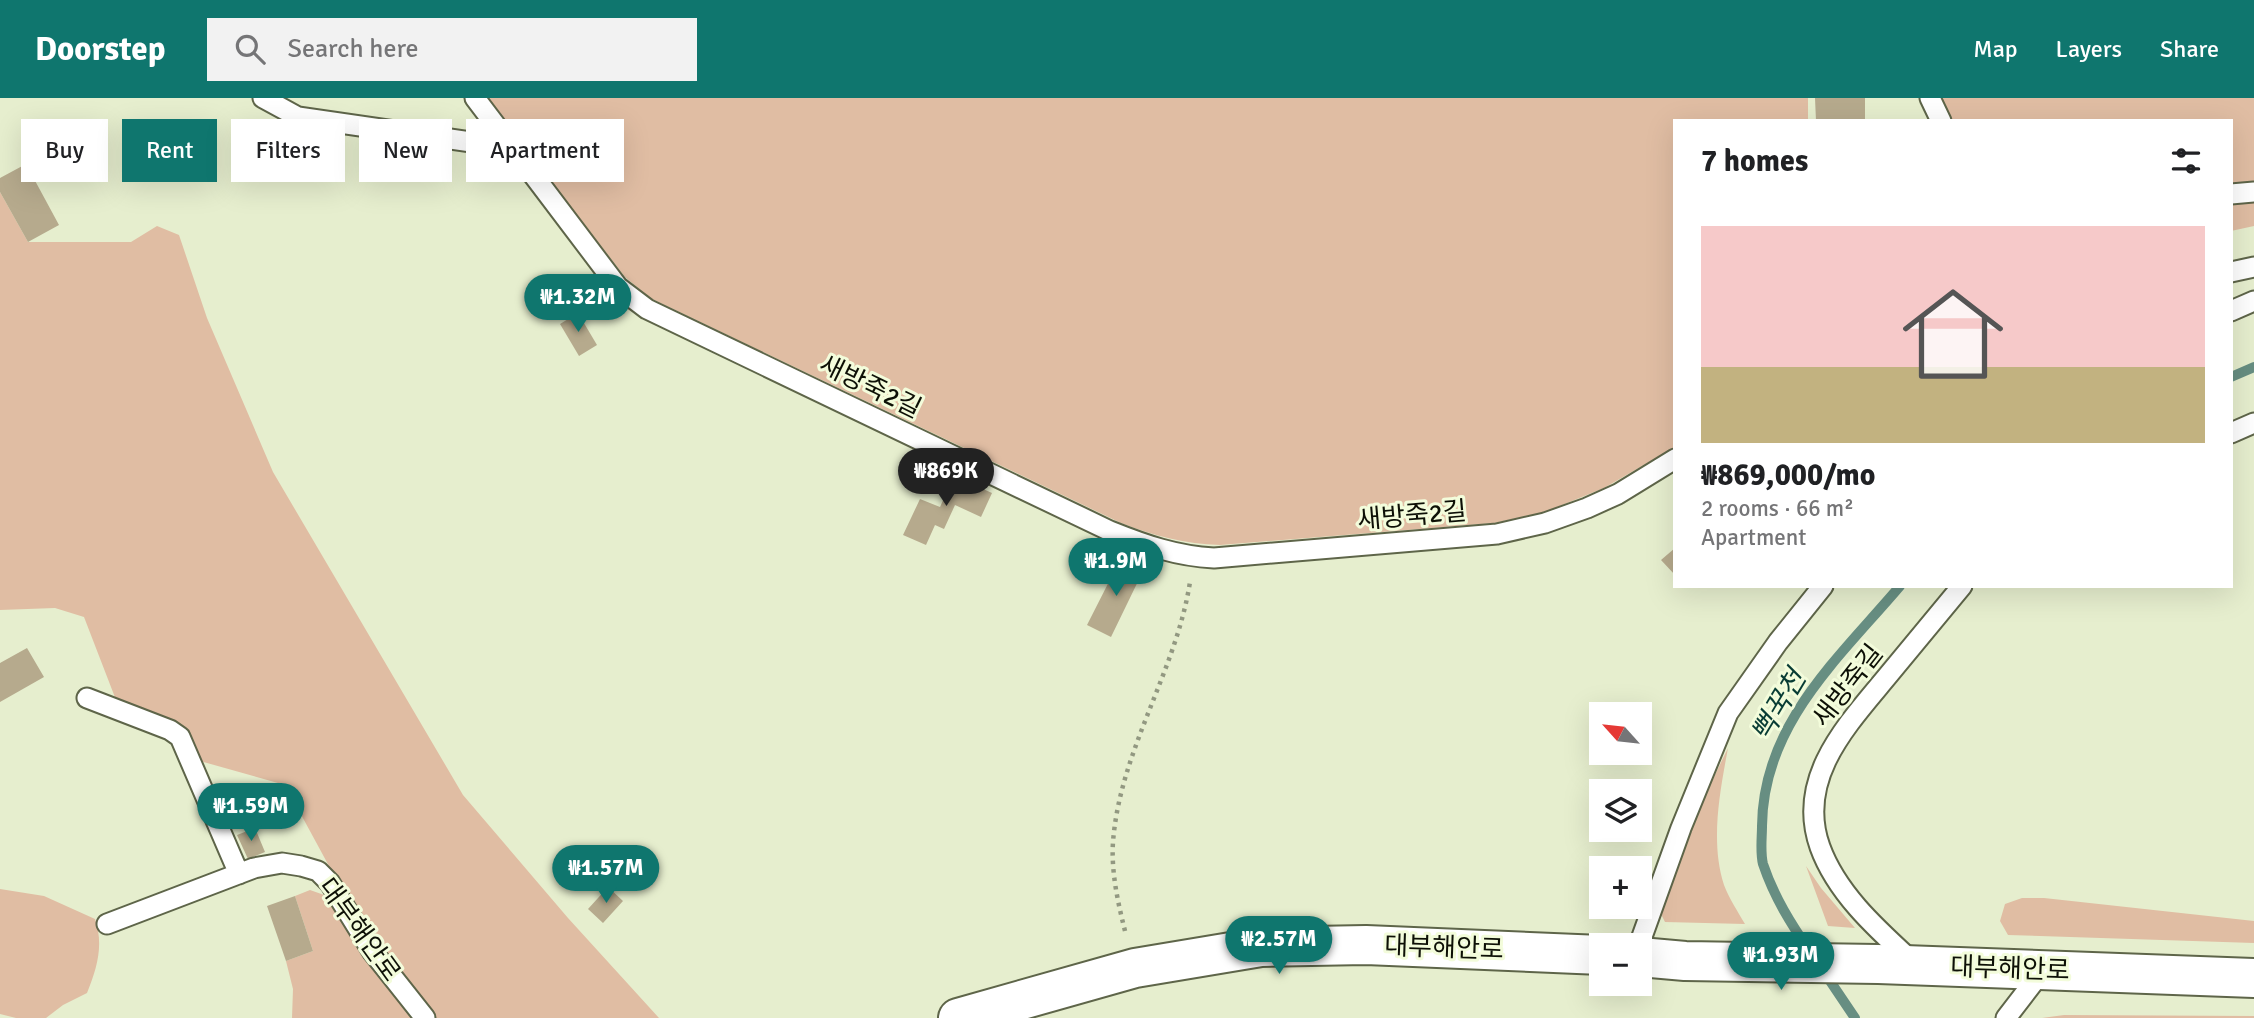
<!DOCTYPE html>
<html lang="en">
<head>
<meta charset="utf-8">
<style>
	body { margin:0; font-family:Signika,"Noto Sans KR",sans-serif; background:#f2f2f2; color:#202124; height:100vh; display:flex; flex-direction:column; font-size:26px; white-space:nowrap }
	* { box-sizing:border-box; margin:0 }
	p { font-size:23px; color:#757577 }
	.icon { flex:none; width:38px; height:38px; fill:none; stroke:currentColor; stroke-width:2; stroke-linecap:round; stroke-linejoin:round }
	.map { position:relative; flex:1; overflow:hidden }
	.panel { position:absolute; left:1673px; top:21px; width:560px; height:469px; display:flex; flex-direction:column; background:#fff; border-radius:0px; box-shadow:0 7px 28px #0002 }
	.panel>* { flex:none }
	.hud { position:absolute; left:21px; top:21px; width:665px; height:63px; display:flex; gap:14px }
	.needle { width:46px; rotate:297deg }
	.fabs { position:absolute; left:1589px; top:604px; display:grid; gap:14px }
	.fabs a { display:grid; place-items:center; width:63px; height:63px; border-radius:0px; background:#fff; box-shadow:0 7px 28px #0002; font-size:35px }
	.price { position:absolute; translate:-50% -60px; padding:0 16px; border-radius:24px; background:#0f766e; color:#fff; font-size:23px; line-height:46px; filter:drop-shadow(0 2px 4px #0008) }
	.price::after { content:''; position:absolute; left:50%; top:42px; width:21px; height:16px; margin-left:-10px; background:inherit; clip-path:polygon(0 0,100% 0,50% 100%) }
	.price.current { background:#222; color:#fff }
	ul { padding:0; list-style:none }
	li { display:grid; align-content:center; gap:14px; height:371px; padding:0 28px }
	li span { display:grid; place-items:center; height:217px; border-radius:0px; color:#555 }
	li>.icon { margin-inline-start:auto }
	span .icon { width:126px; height:126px; fill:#fffc; stroke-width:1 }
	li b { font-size:30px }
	h2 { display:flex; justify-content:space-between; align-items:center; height:84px; padding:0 28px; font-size:30px }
	.chip { padding:0 24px; border-radius:0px; background:#fff; box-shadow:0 7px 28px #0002; font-size:24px; line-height:63px }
	.chip.current { background:#0f766e; color:#fff }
	header { display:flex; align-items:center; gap:42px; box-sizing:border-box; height:98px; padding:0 35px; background:#0f766e; color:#fff }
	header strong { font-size:33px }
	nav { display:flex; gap:38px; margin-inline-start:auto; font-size:24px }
	.search { width:490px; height:63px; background:#f2f2f2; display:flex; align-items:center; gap:18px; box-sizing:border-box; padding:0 24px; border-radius:0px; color:#757577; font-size:26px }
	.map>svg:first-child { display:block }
	.green { fill:#e0bda3 }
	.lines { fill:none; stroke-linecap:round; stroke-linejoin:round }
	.stream { stroke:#678e82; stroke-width:10 }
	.building { fill:#b6aa8d }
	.service-casing { stroke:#5e6549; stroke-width:23 }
	.tertiary-casing { stroke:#5e6549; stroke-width:42 }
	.path { stroke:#929881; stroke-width:4.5; stroke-dasharray:3.5 5; stroke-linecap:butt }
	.service { stroke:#fff; stroke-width:19 }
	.tertiary { stroke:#fff; stroke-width:38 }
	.labels { text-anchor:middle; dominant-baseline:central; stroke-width:6; stroke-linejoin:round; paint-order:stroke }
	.street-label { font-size:26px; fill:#0d1006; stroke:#f3fcdb }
	.water-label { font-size:28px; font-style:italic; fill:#083c34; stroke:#f3fcdb }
</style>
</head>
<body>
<header>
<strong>Doorstep</strong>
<div class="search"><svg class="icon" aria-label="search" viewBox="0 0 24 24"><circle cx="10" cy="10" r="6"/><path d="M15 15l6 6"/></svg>Search here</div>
<nav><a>Map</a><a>Layers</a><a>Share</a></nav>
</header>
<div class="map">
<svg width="2254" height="920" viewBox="0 0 2254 920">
	<rect width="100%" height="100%" fill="#e6eece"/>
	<path class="green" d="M486 0H1808V23H1675V349L1604 390 1545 414 1494 425 1220 447C1185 446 1155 438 1121 425L650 200 625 179Z
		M1937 0H2254V86L2231 88V23H1949Z
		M0 94 28 144H131L157 128 179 137 207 220 273 374 463 697 568 820 659 920H434L355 816 285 687 200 663 116 602 84 519 55 510 0 512Z
		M2254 103V128L2231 133V105Z
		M1728 650C1720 693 1710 744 1724 787 1729 800 1738 814 1745 826L1665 824 1660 814 1664 802 1710 687Z
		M1806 768 1821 790 1855 830 1828 828Z
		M0 791 44 798 95 821C104 847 97 870 87 895L63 907 46 920H16L0 916Z
		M310 792 327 798 365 859 414 920H292L293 891 286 863 313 853 295 798Z
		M2022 800H2044L2254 823V845L2008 837 2000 823 2005 806Z
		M2064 917 2254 918V920H2042Z"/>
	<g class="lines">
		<path class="stream" d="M2231 279 2254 269
			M1811 855C1791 826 1774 799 1763 766 1760 754 1762 740 1762 728 1763 626 1838 561 1900 488
			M1824 874 1855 920"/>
	</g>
	<path class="building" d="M1815 0H1865V23H1816Z
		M26 66 59 127 28 144 0 94V80Z
		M578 215 597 247 579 258 560 226Z
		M947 375 992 395 981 419 955 407 944 431 935 427 926 447 903 437 920 401 940 409 945 398 939 394Z
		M1675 450V477L1661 462Z
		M1121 460 1144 471 1111 539 1087 527Z
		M27 550 44 579 0 604V565Z
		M255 730 265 754 248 761 237 737Z
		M608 789 623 803 603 825 588 811Z
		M295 798 313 853 286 863 267 808Z"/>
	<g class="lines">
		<defs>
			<path id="service" d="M263 0 298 19 513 50
				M475 0 618 189 647 211 1110 433C1145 447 1176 458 1214 460L1497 436 1545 425 1587 410 1618 396 1675 361
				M1930 0 1941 23
				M2231 96 2254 94
				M2231 174 2254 169
				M2231 213 2254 203
				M2231 335 2254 325
				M87 600 170 632 180 639 239 776
				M107 826 254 770 282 765 301 768 318 773 330 785 372 853 425 920
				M1639 847 1681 730 1728 615 1778 544 1823 488
				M1914 865C1878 832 1837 796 1820 749 1795 679 1849 625 1890 575 1914 546 1938 517 1962 488
				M2006 920 2043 872"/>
			<path id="tertiary" d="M1640 859 1685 863 1878 866 2254 880
				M958 920 1135 870 1261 849 1366 847 1601 857"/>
		</defs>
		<use href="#service" class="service-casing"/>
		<use href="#tertiary" class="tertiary-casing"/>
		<path class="path" d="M1125 833C1118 805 1111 774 1113 744 1120 652 1176 574 1190 484"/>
		<use href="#service" class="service"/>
		<use href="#tertiary" class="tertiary"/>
	</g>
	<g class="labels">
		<g class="street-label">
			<text transform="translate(870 289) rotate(26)">새방죽2길</text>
			<text transform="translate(1412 418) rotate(-5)">새방죽2길</text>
			<text transform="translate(1848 588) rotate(-52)">새방죽길</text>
			<text transform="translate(359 832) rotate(54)">대부해안로</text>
			<text transform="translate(1444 850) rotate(2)">대부해안로</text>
			<text transform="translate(2010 871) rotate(2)">대부해안로</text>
		</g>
		<g class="water-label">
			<text transform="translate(1779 608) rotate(-59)">뻑꾹천</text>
		</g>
	</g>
</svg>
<div class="fabs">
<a><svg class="needle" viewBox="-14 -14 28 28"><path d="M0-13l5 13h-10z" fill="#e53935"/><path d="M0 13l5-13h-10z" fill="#757577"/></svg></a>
<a><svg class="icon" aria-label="layers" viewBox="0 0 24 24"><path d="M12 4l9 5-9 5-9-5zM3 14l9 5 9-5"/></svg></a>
<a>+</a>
<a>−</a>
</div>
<b class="price" style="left:578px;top:236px">₩1.32M</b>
<b class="price current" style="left:946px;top:410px">₩869K</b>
<b class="price" style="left:1116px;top:500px">₩1.9M</b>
<b class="price" style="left:251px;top:745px">₩1.59M</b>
<b class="price" style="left:606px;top:807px">₩1.57M</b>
<b class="price" style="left:1279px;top:878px">₩2.57M</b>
<b class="price" style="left:1781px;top:894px">₩1.93M</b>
<div class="hud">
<a class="chip">Buy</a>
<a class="chip current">Rent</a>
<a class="chip">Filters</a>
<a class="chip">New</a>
<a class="chip">Apartment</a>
</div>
<section class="panel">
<h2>7 homes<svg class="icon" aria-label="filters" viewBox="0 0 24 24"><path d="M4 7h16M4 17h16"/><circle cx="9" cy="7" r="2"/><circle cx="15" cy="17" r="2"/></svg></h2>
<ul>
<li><span style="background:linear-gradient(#f6c9c9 65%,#c2b280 0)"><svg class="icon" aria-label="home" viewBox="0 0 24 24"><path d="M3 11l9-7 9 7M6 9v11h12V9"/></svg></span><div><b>₩869,000/mo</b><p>2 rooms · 66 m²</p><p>Apartment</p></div></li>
</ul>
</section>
</div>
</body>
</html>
